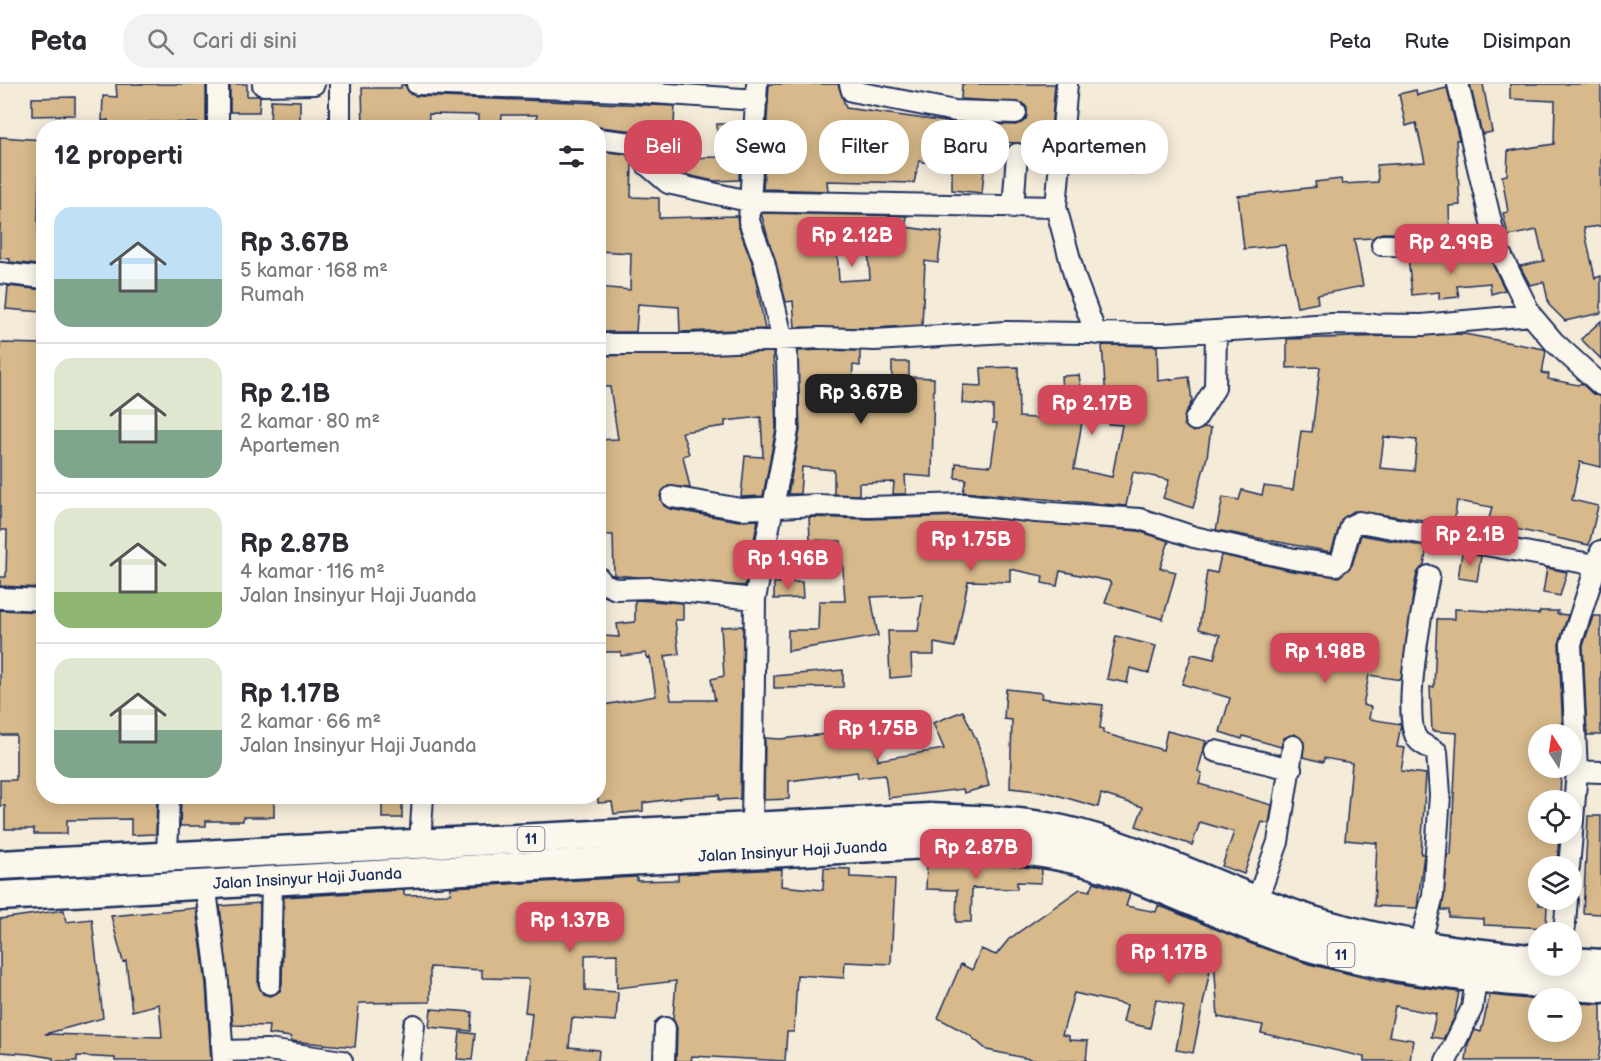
<!DOCTYPE html>
<html lang="id">
<head>
<meta charset="utf-8">
<style>
	body { margin:0; font-family:"Balsamiq Sans",sans-serif; background:#f2f2f3; color:#2b2b33; height:100vh; display:flex; flex-direction:column; font-size:22px; white-space:nowrap }
	* { box-sizing:border-box; margin:0 }
	p { font-size:20px; color:#7c7c81 }
	.icon { flex:none; width:33px; height:33px; fill:none; stroke:currentColor; stroke-width:2; stroke-linecap:round; stroke-linejoin:round }
	.map { position:relative; flex:1; overflow:hidden }
	.panel { position:absolute; left:36px; top:36px; width:570px; height:684px; display:flex; flex-direction:column; background:#fff; border-radius:24px; box-shadow:0 3px 15px #0003 }
	.panel>* { flex:none }
	.top-card { position:absolute; left:624px; top:36px; width:570px; height:54px; display:flex; gap:12px }
	.needle { width:39px; rotate:348deg }
	.fabs { position:absolute; left:1528px; top:640px; display:grid; gap:12px }
	.fabs a { display:grid; place-items:center; width:54px; height:54px; border-radius:50%; background:#fff; box-shadow:0 3px 15px #0003; font-size:30px }
	.price { position:absolute; translate:-50% -51px; padding:0 14px; border-radius:12px; background:#d1495b; color:#fff; font-size:20px; line-height:39px; filter:drop-shadow(0 2px 3px #0008) }
	.price::after { content:''; position:absolute; left:50%; top:36px; width:18px; height:14px; margin-left:-9px; background:inherit; clip-path:polygon(0 0,100% 0,50% 100%) }
	.price.active { background:#222; color:#fff }
	ul { padding:0; list-style:none }
	li { display:flex; align-items:center; gap:18px; height:150px; padding:0 18px }
	li+li { border-top:2px solid #e1e1e2 }
	li span { display:grid; place-items:center; flex:none; width:168px; height:120px; border-radius:18px; color:#555 }
	li>.icon { margin-inline-start:auto }
	span .icon { width:72px; height:72px; fill:#fffc; stroke-width:1 }
	li b { font-size:26px }
	h2 { display:flex; justify-content:space-between; align-items:center; height:72px; padding:0 18px; font-size:26px }
	.tag { padding:0 21px; border-radius:24px; background:#fff; box-shadow:0 3px 15px #0003; font-size:21px; line-height:54px }
	.tag.active { background:#d1495b; color:#fff }
	header { display:flex; align-items:center; gap:36px; box-sizing:border-box; height:84px; padding:0 30px; background:#fff; border-bottom:2px solid #e1e1e2 }
	header strong { font-size:28px }
	nav { display:flex; gap:33px; margin-inline-start:auto; font-size:21px }
	.search { width:420px; height:54px; background:#f2f2f3; display:flex; align-items:center; gap:15px; box-sizing:border-box; padding:0 21px; border-radius:24px; color:#7c7c81; font-size:22px }
	.map>svg:first-child { display:block }
	.building { fill:#d7b98b; stroke:#1b2f5e; stroke-width:1.5; fill-rule:evenodd }
	.lines { fill:none; stroke-linecap:round; stroke-linejoin:round }
	.minor-casing { stroke:#1b2f5e; stroke-width:24 }
	.highway-casing { stroke:#1b2f5e; stroke-width:33 }
	.minor { stroke:#fbf7ec; stroke-width:20 }
	.highway { stroke:#fbf7ec; stroke-width:28 }
	.labels { text-anchor:middle; dominant-baseline:central; stroke-width:4.5; stroke-linejoin:round; paint-order:stroke }
	.shield { fill:#fbf7ec; stroke:#5e6b89; stroke-width:1.5 }
	.shield-label { font-size:15px; font-weight:bold; fill:#1b2f5e }
	.street-label { font-size:16px; fill:#1b2f5e; stroke:#fbf7ec }
</style>
</head>
<body>
<header>
<strong>Peta</strong>
<div class="search"><svg class="icon" aria-label="search" viewBox="0 0 24 24"><circle cx="10" cy="10" r="6"/><path d="M15 15l6 6"/></svg>Cari di sini</div>
<nav><a>Peta</a><a>Rute</a><a>Disimpan</a></nav>
</header>
<div class="map">
<svg width="1601" height="977" viewBox="0 0 1601 977">
	<rect width="100%" height="100%" fill="#f4ebd9"/>
	<filter id="ink" filterUnits="userSpaceOnUse"><feTurbulence type="fractalNoise" baseFrequency=".0167" numOctaves="2"/><feDisplacementMap in="SourceGraphic" scale="12" xChannelSelector="R" yChannelSelector="G"/><feConvolveMatrix kernelMatrix="1 2 1 2 8 2 1 2 1" color-interpolation-filters="sRGB"/></filter>
	<g filter="url(#ink)">
		<path class="building" d="M116 0H206V44H198V39L148 38 147 44H107L108 36 102 37 103 12 117 13Z
			M230 0H247V12H260L259 28H230Z
			M769 0H838L846 24 954 39 1016 41 1026 35 1027 24 1023 19 961 15 962 0H1055L1048 82 1036 81 1037 66H1028L1023 60 987 56 982 109 952 106V84L919 77 914 99 827 97 828 107 763 105Z
			M1470 0H1483L1492 48 1482 50Z
			M1510 0H1601V142L1584 144 1595 194 1601 192V229L1565 237 1549 221 1544 198 1530 201 1520 182 1544 177 1537 146 1508 152 1503 129 1508 128 1502 92 1507 91 1508 67 1554 60 1555 17 1510 15Z
			M401 1H405L410 10 417 12 675 22 673 57 645 55 635 47 599 43 536 41 537 31H502L501 40H478V31L429 30 428 44H363L362 4H401Z
			M1447 4 1459 56H1456L1460 121 1449 122 1450 150 1382 149 1373 154 1354 155 1363 202 1317 211 1318 219 1297 223 1285 161 1244 165 1238 112 1316 103 1315 98 1341 95 1342 100 1378 98 1377 81 1425 78 1416 39 1406 42 1399 10 1416 6 1417 11Z
			M75 13V31L32 32V14Z
			M271 16 300 17V40H270Z
			M1076 39H1101V54H1074Z
			M717 40H736V44L742 43 739 96 714 97 687 91 686 74 718 73Z
			M0 53 44 56V91L39 90 37 181 10 178V175L0 174Z
			M1110 61 1135 64 1132 90 1106 87Z
			M598 67 626 70 632 79 631 113 659 114V134L737 132 738 141 753 181 765 245 680 248 679 223 638 220 636 248H598V203L630 206 631 169 598 167Z
			M761 129 907 132 905 143 942 148 938 179 925 177 922 241 875 244 795 243 793 217 786 218ZM867 147 870 195 839 197 836 149Z
			M1408 173 1490 175 1505 206 1491 210 1490 199 1457 202 1459 213 1439 215V208L1412 211Z
			M8 202 44 206 42 228 6 225Z
			M1601 237V275L1581 255Z
			M1464 250 1544 265 1546 267 1542 289 1549 290 1548 295 1578 301 1581 299 1593 310 1601 313V383L1580 378 1572 416 1598 422 1589 461 1488 439 1492 423 1457 417 1454 440 1354 427 1342 435 1331 468 1216 446 1223 413 1239 416 1242 406 1262 411 1264 402 1293 406 1301 347 1312 348 1320 283 1287 284V255ZM1384 353 1417 356 1414 387 1380 384Z
			M0 259 44 260V504L0 502V493H6L7 446H0Z
			M1102 261 1157 262 1158 297 1189 293 1192 317 1185 330 1184 341 1194 348 1204 343 1211 344 1207 373 1193 424 1163 414 1169 396 1133 388 1126 422 963 408 966 395 955 394 956 379 991 382 997 339H993V322L962 319 963 301 982 302 981 284 1018 283 1019 333 1064 336 1061 292 1079 291 1087 338H1082L1074 385 1112 393 1122 341 1108 340Z
			M821 266 860 267V282L853 281 851 320 886 323 887 309 892 310V278H909V293L934 294 932 393 905 391 906 410H893L894 398 859 399V411L834 410V386L802 383 800 410H788L800 346 797 267Z
			M773 268 776 345 763 412 741 413 745 372 763 373 761 333 725 337V342L682 348 689 370 683 372 690 404 668 402 660 412 664 422 670 425 739 437 758 436 745 502 614 491 613 451H598V356L618 355 610 303H598V272Z
			M964 432 1138 447 1169 457 1160 484 1176 488 1163 535 1105 519 1111 500 1109 497 1060 487 1057 502 1042 499 1043 492 1010 485V498L968 497 955 563 934 559V571H911L912 592 890 594 888 547H918L923 511 871 513 878 552 788 567V546H818L819 517H845L841 457 810 456 809 433 869 435Z
			M1361 451 1427 463 1424 481 1417 489 1414 504 1401 596 1369 591 1363 621 1371 623 1369 635 1401 640 1397 663 1405 664 1401 687 1426 690 1421 770H1424L1417 824 1374 822 1377 759 1345 756 1352 679 1324 674 1323 678 1303 673 1304 658 1295 650 1284 654 1281 663 1243 652 1242 655 1220 648 1230 614 1182 600 1192 570 1214 575 1220 551 1199 545 1207 487 1217 489 1221 471 1292 487 1339 493 1352 481Z
			M1462 469 1481 472 1477 497 1458 494Z
			M1547 484 1567 488 1560 512 1543 509Z
			M802 498 803 514 774 515V499Z
			M635 516 683 519V536H675L679 570 665 572 671 616H715L711 595 724 592 721 543 743 542 740 715 719 716V711L686 713 643 719V727L614 730 612 718 598 719V622L656 612 650 573 647 574 646 569 621 572V568H602L603 552 619 553 617 540 635 538Z
			M1455 525 1539 530 1540 527H1558L1557 530 1568 531 1559 560 1563 651H1539V685L1561 686 1560 717H1539V750H1559L1557 782H1539V821H1547L1546 844 1484 841V835L1449 833V826H1442L1448 771H1451L1457 649 1432 647 1430 603H1434L1437 535H1455Z
			M0 526 44 528V712H157L156 750 131 751V735L67 736V750H34V745H5V722H0V696H16V651H0Z
			M1593 532H1601V651H1587L1583 562Z
			M1116 552 1156 562 1149 589 1130 584 1127 599 1107 595Z
			M843 586V603L774 604V592Z
			M1006 605 1042 609 1041 614 1103 621 1100 644 1103 645V649L1163 666 1167 647 1206 657 1198 687 1202 689 1199 700 1272 721 1269 740 1262 738 1244 790 1222 782 1234 748 1200 738 1192 761 1136 742 1143 723 1101 710 1098 723 1046 708 1010 704 1012 636 1004 635Z
			M963 627 979 662 989 702 964 709 963 705 888 714 885 691 858 694 857 688 789 697V715L764 716 765 654 780 655 874 645 878 676 944 665 933 639Z
			M181 712H274V733H243V737H206V742H180Z
			M382 712H402V734H382Z
			M1588 732H1601V830L1583 829Z
			M927 777 989 779 1042 785 1041 799 1017 798V805L972 804 971 838H956L957 806 926 805Z
			M824 784 850 785V793L895 795 891 880 845 878 844 894 797 891 794 948H787L785 977 692 972 691 977H676L677 944 673 935 676 897 617 904V870L585 871V906L618 908 616 937 572 934 569 963 599 966 598 977H527L532 929 525 928 529 895 482 894V886L430 883V918L359 919 355 963 291 957V953L268 950 269 942 233 941 220 822 260 819 258 900 263 910 270 912 280 907 282 900 284 813 404 806V811L450 810 451 803 634 793H637V797L678 796V790L782 785 781 802 823 806Z
			M1094 798 1130 810 1126 822 1156 828 1158 822 1165 824 1252 860 1309 880 1378 897 1459 908 1454 934 1443 955 1431 953 1436 930 1395 922 1389 952 1413 956 1410 977H1364V973L1261 949 1263 941 1218 933 1214 876H1212L1193 969 1176 966 1184 923 1156 915 1150 944 1123 938 1127 921 1074 909 1062 951 1069 952V956L1088 957 1086 977H1039L987 966 968 950 938 934 961 880 972 886 981 865 996 871 1009 855 1080 805 1090 807Z
			M196 824 206 900 211 977H115V974L77 972V977H53V974L29 970 0 968V835L64 826 66 838 92 835 103 934 45 950 162 953 159 920 132 927 126 877 123 878 111 832Z
			M1490 911 1539 916V948L1570 952 1576 919 1601 920V959L1598 977H1466L1468 960 1475 946 1481 948Z
			M431 925 472 928 471 947 429 943Z
			M460 948 475 950 472 976 457 975Z"/>
		<g class="lines">
			<defs>
				<path id="minor" d="M218 0V44
					M417 0 624 7 757 16
					M850 0 852 7 857 8 955 27 1016 29
					M1458 0 1497 163 1531 231 1554 258 1601 301
					M263 1 314 0
					M340 44V0
					M598 55 633 59 647 81 668 99 748 117 1056 123 1075 194 1096 250
					M1056 123 1067 0
					M1013 124 1017 70
					M1382 161 1497 163
					M0 189 44 194
					M598 260H689L821 254 875 256 1006 248 1164 250 1333 240 1422 241 1531 231
					M1195 336 1215 304 1216 247
					M672 413 741 425 816 421 869 423 964 420 1036 428 1140 435 1194 453 1294 475 1336 481 1341 477 1351 442 1359 438 1596 481
					M598 493 603 499 616 505 651 504 755 515
					M0 514 44 516
					M1215 667 1291 685
					M1577 687 1601 688
					M752 743 755 515 788 346V314L787 275 772 210 764 177 749 137 757 0
					M1572 748 1577 687 1571 560 1601 467
					M420 760 423 712
					M167 772 169 712
					M1569 783 1572 750
					M205 799 218 899 223 977
					M1257 816 1278 758 1293 662
					M1564 849 1567 816
					M1420 861 1433 811 1440 711 1437 668C1431 664 1422 661 1418 656 1400 636 1423 520 1429 492
					M270 900 272 796
					M223 967 268 966 342 977
					M410 977 414 941
					M664 977 665 944
					M1446 977 1472 924 1476 895"/>
				<g id="highway">
					<path d="M0 781 930 734C974 736 1018 736 1062 746 1152 766 1235 814 1323 840 1394 860 1466 869 1539 876"/>
					<path id="s1" d="M0 812 927 760C983 762 1039 764 1093 780 1168 801 1238 843 1314 864 1408 890 1504 897 1601 904"/>
					<path d="M1572 878 1601 880"/>
				</g>
			</defs>
			<use href="#minor" class="minor-casing"/>
			<use href="#highway" class="highway-casing"/>
			<use href="#minor" class="minor"/>
			<use href="#highway" class="highway"/>
		</g>
	</g>
	<g class="labels">
		<g class="shield">
			<rect x="517.5" y="743" width="27" height="24" rx="4.5"/>
			<rect x="1327.5" y="859" width="27" height="24" rx="4.5"/>
		</g>
		<g class="shield-label">
			<text x="531" y="755">11</text>
			<text x="1341" y="871">11</text>
		</g>
		<g class="street-label">
			<text stroke="none"><textPath href="#s1" startOffset="794">Jalan Insinyur Haji Juanda</textPath></text>
			<text stroke="none"><textPath href="#s1" startOffset="308">Jalan Insinyur Haji Juanda</textPath></text>
		</g>
	</g>
</svg>
<div class="fabs">
<a><svg class="needle" viewBox="-14 -14 28 28"><path d="M0-13l5 13h-10z" fill="#e53935"/><path d="M0 13l5-13h-10z" fill="#7c7c81"/></svg></a>
<a><svg class="icon" aria-label="locate" viewBox="0 0 24 24"><circle cx="12" cy="12" r="6"/><path d="M12 2v4M12 18v4M2 12h4M18 12h4"/></svg></a>
<a><svg class="icon" aria-label="layers" viewBox="0 0 24 24"><path d="M12 4l9 5-9 5-9-5zM3 14l9 5 9-5"/></svg></a>
<a>+</a>
<a>−</a>
</div>
<b class="price" style="left:852px;top:184px">Rp 2.12B</b>
<b class="price" style="left:1451px;top:191px">Rp 2.99B</b>
<b class="price active" style="left:861px;top:341px">Rp 3.67B</b>
<b class="price" style="left:1092px;top:352px">Rp 2.17B</b>
<b class="price" style="left:1470px;top:483px">Rp 2.1B</b>
<b class="price" style="left:971px;top:488px">Rp 1.75B</b>
<b class="price" style="left:788px;top:507px">Rp 1.96B</b>
<b class="price" style="left:1325px;top:600px">Rp 1.98B</b>
<b class="price" style="left:878px;top:677px">Rp 1.75B</b>
<b class="price" style="left:976px;top:796px">Rp 2.87B</b>
<b class="price" style="left:570px;top:869px">Rp 1.37B</b>
<b class="price" style="left:1169px;top:901px">Rp 1.17B</b>
<div class="top-card">
<a class="tag active">Beli</a>
<a class="tag">Sewa</a>
<a class="tag">Filter</a>
<a class="tag">Baru</a>
<a class="tag">Apartemen</a>
</div>
<section class="panel">
<h2>12 properti<svg class="icon" aria-label="filters" viewBox="0 0 24 24"><path d="M4 7h16M4 17h16"/><circle cx="9" cy="7" r="2"/><circle cx="15" cy="17" r="2"/></svg></h2>
<ul>
<li><span style="background:linear-gradient(#bfe0f5 60%,#7fa58c 0)"><svg class="icon" aria-label="home" viewBox="0 0 24 24"><path d="M3 11l9-7 9 7M6 9v11h12V9"/></svg></span><div><b>Rp 3.67B</b><p>5 kamar · 168 m²</p><p>Rumah</p></div></li>
<li><span style="background:linear-gradient(#dfe7d0 60%,#7fa58c 0)"><svg class="icon" aria-label="home" viewBox="0 0 24 24"><path d="M3 11l9-7 9 7M6 9v11h12V9"/></svg></span><div><b>Rp 2.1B</b><p>2 kamar · 80 m²</p><p>Apartemen</p></div></li>
<li><span style="background:linear-gradient(#dfe7d0 70%,#8fb573 0)"><svg class="icon" aria-label="home" viewBox="0 0 24 24"><path d="M3 11l9-7 9 7M6 9v11h12V9"/></svg></span><div><b>Rp 2.87B</b><p>4 kamar · 116 m²</p><p>Jalan Insinyur Haji Juanda</p></div></li>
<li><span style="background:linear-gradient(#dfe7d0 60%,#7fa58c 0)"><svg class="icon" aria-label="home" viewBox="0 0 24 24"><path d="M3 11l9-7 9 7M6 9v11h12V9"/></svg></span><div><b>Rp 1.17B</b><p>2 kamar · 66 m²</p><p>Jalan Insinyur Haji Juanda</p></div></li>
</ul>
</section>
</div>
</body>
</html>
